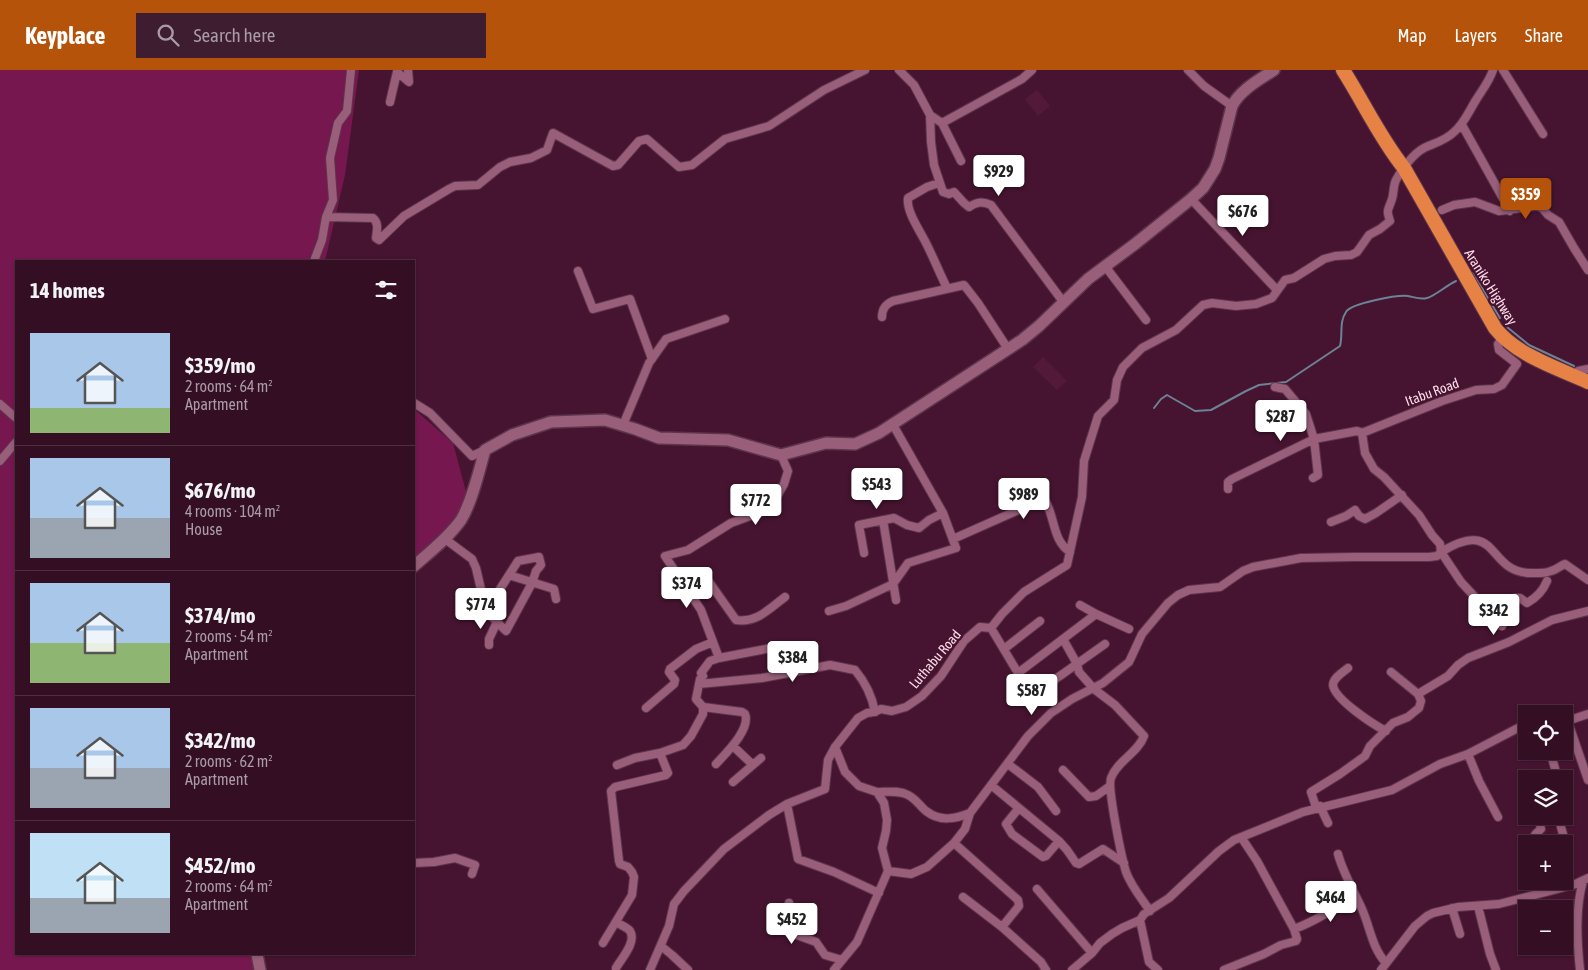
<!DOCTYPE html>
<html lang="en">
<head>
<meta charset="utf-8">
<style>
	body { margin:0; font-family:"Asap Condensed",sans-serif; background:#3f1d31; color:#f1f3f6; height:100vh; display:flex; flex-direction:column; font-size:19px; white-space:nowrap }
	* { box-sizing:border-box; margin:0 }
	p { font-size:16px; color:#a99ca6 }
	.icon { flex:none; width:28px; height:28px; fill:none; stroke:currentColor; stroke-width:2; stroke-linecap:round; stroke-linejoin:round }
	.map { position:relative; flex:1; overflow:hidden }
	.sheet { position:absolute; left:15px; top:190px; width:400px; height:695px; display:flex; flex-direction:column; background:#340f24; border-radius:0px; box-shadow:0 1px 4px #0004,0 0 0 1px #4e2f41 }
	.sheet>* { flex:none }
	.controls { position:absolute; left:1518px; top:635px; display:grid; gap:10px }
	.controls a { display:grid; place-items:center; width:55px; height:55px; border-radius:0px; background:#340f24; box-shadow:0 1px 4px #0004,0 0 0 1px #4e2f41; font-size:25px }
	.price { position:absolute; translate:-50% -42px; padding:0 11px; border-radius:5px; background:#fff; color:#222; font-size:16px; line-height:32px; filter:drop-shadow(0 1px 2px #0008) }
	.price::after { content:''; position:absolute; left:50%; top:30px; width:15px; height:11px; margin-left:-8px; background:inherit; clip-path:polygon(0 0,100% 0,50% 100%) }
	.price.current { background:#b45309; color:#fff }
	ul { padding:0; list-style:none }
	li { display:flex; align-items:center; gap:15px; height:125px; padding:0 15px }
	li+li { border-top:1px solid #4e2f41 }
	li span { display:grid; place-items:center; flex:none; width:140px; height:100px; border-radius:0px; color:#555 }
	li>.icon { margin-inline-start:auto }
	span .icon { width:60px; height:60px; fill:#fffc; stroke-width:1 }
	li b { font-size:21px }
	h2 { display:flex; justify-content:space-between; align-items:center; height:60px; padding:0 15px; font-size:21px }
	header { display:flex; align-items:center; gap:30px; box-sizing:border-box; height:70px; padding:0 25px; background:#b45309; color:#fff }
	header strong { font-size:24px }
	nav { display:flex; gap:28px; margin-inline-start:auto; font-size:18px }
	.search { width:350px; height:45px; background:#3f1d31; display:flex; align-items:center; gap:12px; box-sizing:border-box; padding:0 18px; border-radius:0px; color:#a99ca6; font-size:19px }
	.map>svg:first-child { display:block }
	.built { fill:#531939 }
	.green { fill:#77174f }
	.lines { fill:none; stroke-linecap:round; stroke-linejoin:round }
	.stream { stroke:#6c8295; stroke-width:2 }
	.street-casing { stroke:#5d354a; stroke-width:10 }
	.secondary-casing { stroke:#5d354a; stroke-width:14 }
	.highway-casing { stroke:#5d354a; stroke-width:16 }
	.street { stroke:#985e7a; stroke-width:8 }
	.secondary { stroke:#985e7a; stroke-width:11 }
	.highway { stroke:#e68245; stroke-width:14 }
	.labels { text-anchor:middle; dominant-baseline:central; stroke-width:5; stroke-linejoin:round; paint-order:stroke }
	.street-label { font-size:14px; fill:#fedcea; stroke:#461430 }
</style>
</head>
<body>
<header>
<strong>Keyplace</strong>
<div class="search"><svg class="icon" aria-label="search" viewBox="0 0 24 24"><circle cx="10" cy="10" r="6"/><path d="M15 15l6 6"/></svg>Search here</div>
<nav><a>Map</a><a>Layers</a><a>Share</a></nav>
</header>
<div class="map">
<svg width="1588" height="900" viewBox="0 0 1588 900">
	<rect width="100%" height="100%" fill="#461430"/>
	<path class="built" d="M1037 20 1050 36 1038 46 1025 29Z
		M1043 287 1067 311 1057 320 1033 297Z"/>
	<path class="green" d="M0 0H359L345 105 325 191H16V884H260L255 900H0Z
		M414 339 453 373 468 429 414 507Z"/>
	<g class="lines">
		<path class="stream" d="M1473 203 1500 248
			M1507 257 1529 275 1574 296
			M1154 338 1161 329 1167 325 1195 341 1211 340 1246 321 1259 315 1286 312 1340 276C1343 264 1339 252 1346 242 1351 233 1397 225 1408 226 1414 227 1420 230 1427 228 1435 226 1447 215 1456 211"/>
		<defs>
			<path id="street" d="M899 0 914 15 930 45 931 72 934 95 943 122 949 124 954 122 964 133 969 137C977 132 982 131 991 135L1064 233
				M1188 0 1204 16 1232 36
				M1503 0 1543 64
				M390 32 397 2 409 12 408 0
				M930 45 942 53 1022 9 1032 0
				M942 53 961 91
				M1462 55 1510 141
				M939 113 927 117 908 128C906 142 921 162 927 175 934 189 940 204 947 218
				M1191 129 1277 220
				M1442 140 1454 135 1475 132 1499 141 1537 136 1542 138 1548 145 1559 152 1574 178 1588 200
				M326 147 373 148C379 153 377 160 376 168L379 170 404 146 449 119 455 116 478 115 500 97 510 92 531 88 547 80 553 63 613 96 618 95 639 71 647 69 679 97 692 95 725 69 769 56 824 20 865 0
				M314 191 322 170 326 147 333 130 330 88 338 53 347 41 351 0
				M1105 196 1146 250
				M578 201 593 239 630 229 652 289
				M882 247C882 238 886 234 893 231L964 215 978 233 1008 279
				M1576 307 1578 301 1588 299
				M1275 317 1285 319 1306 344 1314 369 1318 405 1313 408
				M414 333 430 343 472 386 485 380
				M0 334 16 348
				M623 355 649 293 666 269 725 249
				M0 391 16 372
				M1228 419V412L1232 409 1314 369 1357 361 1362 363
				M883 450 896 530
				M1331 452 1346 446 1355 440 1359 446 1365 449 1376 443 1402 425
				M445 469 472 489 476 498 486 541 506 561 532 513 536 501 541 495 539 487 518 491 486 541
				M953 469 1032 434 1043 431 1046 432C1055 449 1053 471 1070 482
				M864 483 859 455 894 448 907 455 919 458 929 450 943 443
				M509 505 554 519 556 529
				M683 513 698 506 707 509 736 550C757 553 769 539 785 527
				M1080 535 1096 544 1129 559
				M829 541 846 536 893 514 908 493 956 478 943 443 892 353
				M1493 546 1515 528H1520L1527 533C1536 528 1543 521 1547 511
				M1502 556 1461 512 1441 482C1499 447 1486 500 1528 503 1534 503 1545 504 1551 501 1556 500 1560 496 1565 494L1588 510
				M991 558 1018 603 1063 569 1077 594 1079 602 1094 619 1115 635 1144 666C1138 683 1117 691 1111 708 1107 718 1122 789 1126 802 1131 816 1142 829 1150 841
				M1063 569 1096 544
				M489 575V569L497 552
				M1004 579 1040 551
				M719 588 701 540 665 486 688 480 731 453 761 442 772 435 784 414 788 401 781 385
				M1348 598C1343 602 1333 608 1333 615 1334 629 1374 655 1386 661
				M1018 603 1031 624 1033 625 1105 574
				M699 614 762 608 830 595 855 600C866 613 872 626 875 642
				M1418 624 1448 606 1458 595 1468 588 1509 572 1552 550 1588 541
				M703 637 742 642 745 644C751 659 726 683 716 694
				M646 638 674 614 675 610 669 602 670 599 696 579 713 572
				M1564 652 1588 644
				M1568 652 1588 710
				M733 676 753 695
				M835 677 845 702 859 716 877 722 884 733 887 750 886 761 882 778 888 801
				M1468 684 1479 711 1498 747
				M1008 694 1038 717 1056 741
				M617 695 635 688 660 683 683 675 691 666 703 644V637L696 629 700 609 703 606 701 603 710 591 719 588 771 578
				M1063 700 1089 727 1096 726 1110 716
				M1543 709 1556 702 1550 681
				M733 712 761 688
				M991 715 1059 771 1067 780 1076 793 1079 794 1103 779 1124 793
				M877 722C887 722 899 720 908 725 916 729 920 736 926 741 940 752 955 749 970 743
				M787 734 798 789 834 802 879 823
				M1320 736 1328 753
				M1316 737 1311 722 1340 704 1365 686 1370 676 1393 653 1408 647 1414 642 1419 638 1421 631 1418 624 1391 602
				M1019 738 1006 754 1012 764 1043 787 1046 786 1059 771
				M1558 746 1564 768
				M954 773 1018 830 1019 836 1002 857 1041 892 1046 900
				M1535 774C1532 765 1535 765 1541 759L1538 746
				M1338 784C1343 803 1354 821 1362 839 1370 857 1372 878 1386 893
				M414 793 434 792 455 788 475 795 472 804
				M1037 819 1092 883
				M963 827 1002 857
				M789 833 784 857 786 861 816 872 825 885 842 890
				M1478 836 1490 884 1496 900
				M1452 838 1460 864
				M1140 850 1149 892 1158 900
				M616 852C620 855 627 857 630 861 637 872 621 889 616 898
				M1294 859C1316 851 1336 838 1354 824
				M603 873 632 825 634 807 632 802 628 797 620 794 619 791 611 721 615 717 666 705 668 703 660 683
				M661 876 672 885 688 900
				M650 900 669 856 674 834 684 821 724 779 769 745 787 734 825 719 828 690 835 677 858 648 867 643 874 642 881 639 892 641 906 637 922 626 941 606 964 571 980 557 991 558 1002 544 1024 522 1067 495 1082 427 1084 391 1098 346 1114 330 1117 310 1123 297 1142 278 1176 260 1203 235 1212 233 1236 236 1256 234 1272 228 1285 210 1294 208 1324 189 1335 186 1351 185 1357 182 1369 165 1380 159 1390 151C1386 139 1388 141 1392 129 1394 123 1393 116 1396 110 1401 100 1413 84 1424 78 1434 73 1445 71 1454 62 1464 54 1469 41 1476 30 1482 20 1489 12 1493 0
				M834 900 857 872 888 801 911 804 927 797 954 773 965 759 970 743 1028 666 1051 643 1072 629 1103 613 1129 592 1142 564 1168 533 1178 525 1189 520 1220 517 1243 501 1253 497 1301 488 1354 487H1429L1437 486 1441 482 1440 474 1432 465 1419 445 1384 407 1374 399 1365 383 1362 363 1442 331 1476 320 1494 319 1502 315 1517 294 1499 280 1498 274 1503 268
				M1072 900 1092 883 1100 873 1112 864 1122 858 1140 850 1144 844 1169 828 1219 781 1234 770 1303 742 1392 720 1440 694 1468 684 1520 657 1526 655
				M1224 900 1264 884 1281 875 1296 871 1297 869 1294 859 1257 791 1241 767
				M1381 900 1415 856 1427 846 1433 843 1458 837 1499 834 1573 815 1588 808
				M1580 900C1577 871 1575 839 1583 811"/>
			<path id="secondary" d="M414 496C430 482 448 468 461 450 472 432 479 401 485 380L512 365 551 352 605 350 635 359 659 368 728 370 781 385 826 373 855 374 879 363 1022 270 1039 256 1088 209 1135 174 1191 129 1203 118 1215 99 1219 88 1232 36C1240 20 1259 10 1274 0
				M257 884 260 900"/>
			<path id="highway" d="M1343 0C1364 33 1380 68 1404 98L1495 258C1516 285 1557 298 1588 312"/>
		</defs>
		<use href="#street" class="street-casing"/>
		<use href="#secondary" class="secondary-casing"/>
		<use href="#highway" class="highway-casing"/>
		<use href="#street" class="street"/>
		<use href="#secondary" class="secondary"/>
		<use href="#highway" class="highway"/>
	</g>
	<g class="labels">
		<g class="street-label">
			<text transform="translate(1491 217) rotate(58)">Araniko Highway</text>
			<text transform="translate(1432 322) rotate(-20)">Itabu Road</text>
			<text transform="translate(935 589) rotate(-50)">Luthabu Road</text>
		</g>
	</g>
</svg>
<div class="controls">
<a><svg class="icon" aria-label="locate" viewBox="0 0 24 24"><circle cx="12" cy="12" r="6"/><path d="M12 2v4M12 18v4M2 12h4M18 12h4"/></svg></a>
<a><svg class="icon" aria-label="layers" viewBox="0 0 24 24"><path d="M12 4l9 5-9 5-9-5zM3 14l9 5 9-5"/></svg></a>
<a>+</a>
<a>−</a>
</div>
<b class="price" style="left:999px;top:127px">$929</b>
<b class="price current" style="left:1526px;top:150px">$359</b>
<b class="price" style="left:1243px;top:167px">$676</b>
<b class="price" style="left:1281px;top:372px">$287</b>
<b class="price" style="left:877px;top:440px">$543</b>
<b class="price" style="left:1024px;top:450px">$989</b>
<b class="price" style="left:756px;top:456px">$772</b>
<b class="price" style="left:687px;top:539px">$374</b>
<b class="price" style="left:481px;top:560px">$774</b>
<b class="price" style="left:1494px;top:566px">$342</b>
<b class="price" style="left:793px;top:613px">$384</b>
<b class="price" style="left:1032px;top:646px">$587</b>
<b class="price" style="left:1331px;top:853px">$464</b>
<b class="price" style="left:792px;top:875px">$452</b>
<section class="sheet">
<h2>14 homes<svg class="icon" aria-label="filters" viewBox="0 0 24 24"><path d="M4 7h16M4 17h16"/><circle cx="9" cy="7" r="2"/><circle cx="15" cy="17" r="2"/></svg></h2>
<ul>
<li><span style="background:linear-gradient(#a9c7e8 75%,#8fb573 0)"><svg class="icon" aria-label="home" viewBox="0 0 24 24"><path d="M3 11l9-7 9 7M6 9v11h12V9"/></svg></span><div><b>$359/mo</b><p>2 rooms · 64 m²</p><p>Apartment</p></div></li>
<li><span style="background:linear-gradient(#a9c7e8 60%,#9aa5b1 0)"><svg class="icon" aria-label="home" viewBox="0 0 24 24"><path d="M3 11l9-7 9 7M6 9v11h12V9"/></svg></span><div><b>$676/mo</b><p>4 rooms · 104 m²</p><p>House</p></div></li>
<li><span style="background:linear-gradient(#a9c7e8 60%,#8fb573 0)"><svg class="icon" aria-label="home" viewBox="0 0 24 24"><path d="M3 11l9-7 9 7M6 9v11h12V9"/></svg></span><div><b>$374/mo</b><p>2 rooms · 54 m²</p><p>Apartment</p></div></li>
<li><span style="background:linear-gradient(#a9c7e8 60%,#9aa5b1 0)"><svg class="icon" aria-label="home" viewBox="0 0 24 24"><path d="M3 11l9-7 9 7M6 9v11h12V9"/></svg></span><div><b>$342/mo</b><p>2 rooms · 62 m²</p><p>Apartment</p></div></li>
<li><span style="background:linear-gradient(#bfe0f5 65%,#9aa5b1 0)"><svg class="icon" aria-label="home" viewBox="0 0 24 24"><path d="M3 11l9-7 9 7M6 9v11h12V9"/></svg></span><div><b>$452/mo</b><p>2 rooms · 64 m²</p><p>Apartment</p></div></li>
</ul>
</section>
</div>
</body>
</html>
